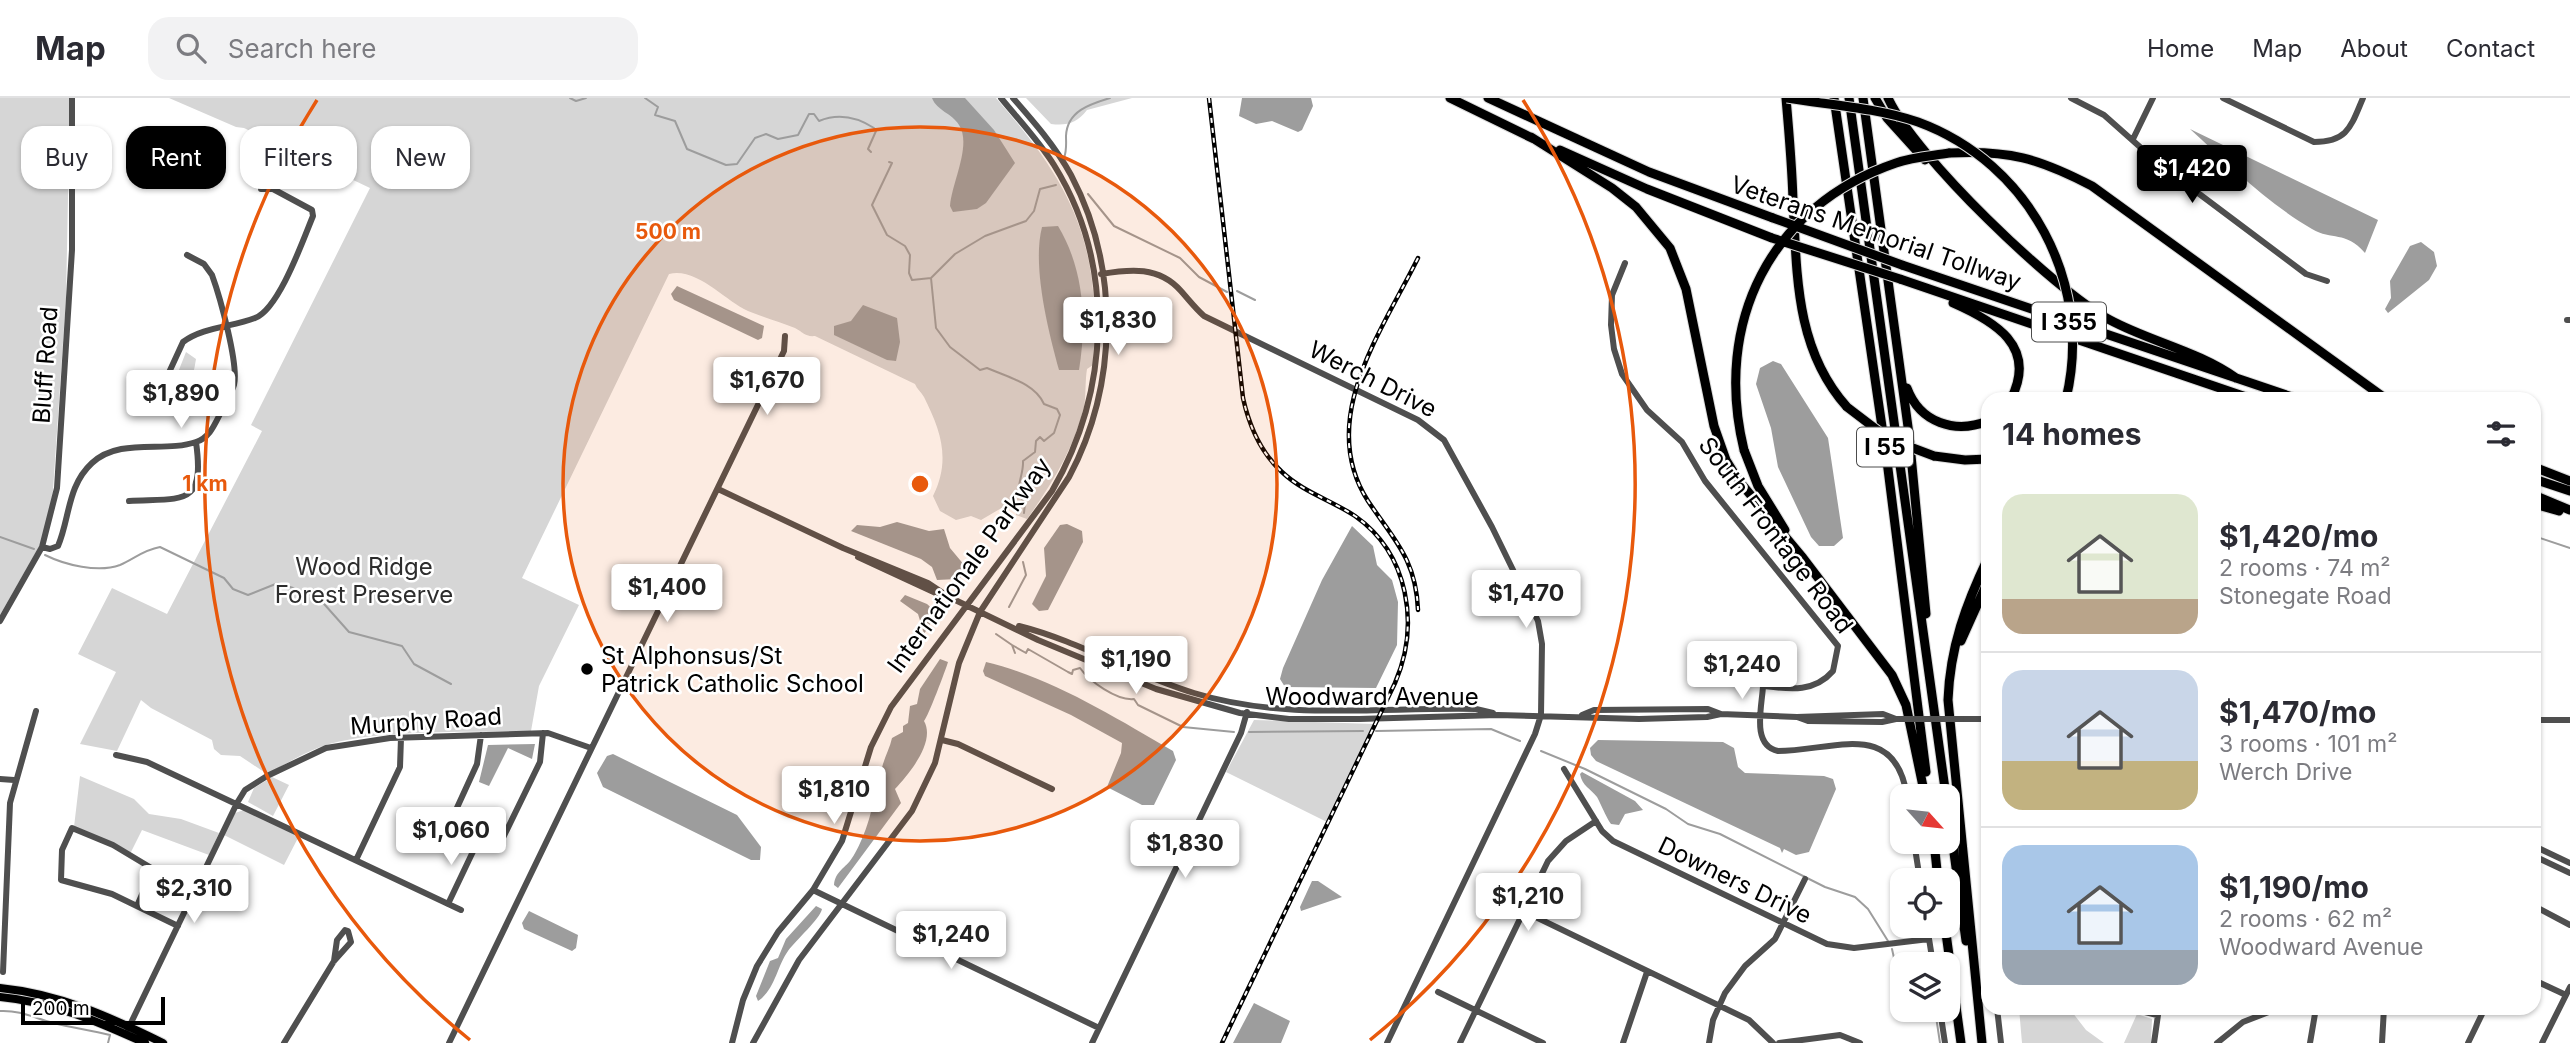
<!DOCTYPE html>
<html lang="en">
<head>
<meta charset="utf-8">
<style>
	body { margin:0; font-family:Inter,sans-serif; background:#f2f2f3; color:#2b2b33; height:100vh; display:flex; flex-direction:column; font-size:26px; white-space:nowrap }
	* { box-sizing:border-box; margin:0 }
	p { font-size:23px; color:#7c7c81 }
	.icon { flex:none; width:38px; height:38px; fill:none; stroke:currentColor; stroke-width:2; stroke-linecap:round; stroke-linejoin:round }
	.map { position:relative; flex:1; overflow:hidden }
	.panel { position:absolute; left:1981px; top:294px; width:560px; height:623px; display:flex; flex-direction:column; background:#fff; border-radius:21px; box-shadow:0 2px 5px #0004 }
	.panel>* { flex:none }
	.hud { position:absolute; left:21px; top:28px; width:665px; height:63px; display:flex; gap:14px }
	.needle { width:46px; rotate:117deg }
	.fabs { position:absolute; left:1890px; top:686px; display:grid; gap:14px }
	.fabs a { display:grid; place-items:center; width:70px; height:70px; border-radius:14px; background:#fff; box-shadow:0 2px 5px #0004; font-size:35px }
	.scale { position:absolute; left:21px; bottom:18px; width:144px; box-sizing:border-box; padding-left:7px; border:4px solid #000; border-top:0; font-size:19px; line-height:24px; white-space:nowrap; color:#000; -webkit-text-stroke:5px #fff; paint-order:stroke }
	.price { position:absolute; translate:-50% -60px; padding:0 16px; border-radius:7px; background:#fff; color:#222; font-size:23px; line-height:46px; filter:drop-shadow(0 2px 4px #0008) }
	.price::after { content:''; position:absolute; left:50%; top:42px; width:21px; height:16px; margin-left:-10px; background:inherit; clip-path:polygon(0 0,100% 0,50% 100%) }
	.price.active { background:#000; color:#fff }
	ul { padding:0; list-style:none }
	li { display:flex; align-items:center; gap:21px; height:175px; padding:0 21px }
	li+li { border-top:2px solid #e1e1e2 }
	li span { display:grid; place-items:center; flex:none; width:196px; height:140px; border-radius:21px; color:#555 }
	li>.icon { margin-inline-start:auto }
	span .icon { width:84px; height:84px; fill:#fffc; stroke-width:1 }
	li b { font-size:30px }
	h2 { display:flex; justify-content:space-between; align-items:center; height:84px; padding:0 21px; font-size:30px }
	.pill { padding:0 24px; border-radius:21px; background:#fff; box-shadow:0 2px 5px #0004; font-size:24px; line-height:63px }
	.pill.active { background:#000; color:#fff }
	header { display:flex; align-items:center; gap:42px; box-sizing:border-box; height:98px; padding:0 35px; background:#fff; border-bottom:2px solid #e1e1e2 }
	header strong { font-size:33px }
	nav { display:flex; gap:38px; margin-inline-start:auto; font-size:24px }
	.search { width:490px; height:63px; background:#f2f2f3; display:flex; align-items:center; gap:18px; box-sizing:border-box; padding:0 24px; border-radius:21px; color:#7c7c81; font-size:26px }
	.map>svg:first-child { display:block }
	.green { fill:#d6d6d6 }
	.water { fill:#9d9d9d }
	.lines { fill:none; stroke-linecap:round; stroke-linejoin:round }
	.stream { stroke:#9d9d9d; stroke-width:2 }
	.major-casing { stroke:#dbdbdb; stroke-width:10 }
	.highway-casing { stroke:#dbdbdb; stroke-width:11 }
	.minor { stroke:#4f4f4f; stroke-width:6 }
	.major { stroke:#000; stroke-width:8 }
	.highway { stroke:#000; stroke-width:9 }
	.rail-casing { stroke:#000; stroke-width:4.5 }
	.rail { stroke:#fff; stroke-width:2; stroke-dasharray:5; stroke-linecap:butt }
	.highway-bridge-casing { stroke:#dbdbdb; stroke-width:11; stroke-linecap:butt }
	.minor-bridge { stroke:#4f4f4f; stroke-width:6 }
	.highway-bridge { stroke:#000; stroke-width:9 }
	.ring { fill:none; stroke:#e8590c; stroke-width:3.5 }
	.poi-dot { fill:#000; stroke:#fff; stroke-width:2.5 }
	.labels { text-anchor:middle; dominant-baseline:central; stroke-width:5; stroke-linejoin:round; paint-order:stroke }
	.shield { fill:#fff; stroke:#4c4c4c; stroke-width:2 }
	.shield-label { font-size:23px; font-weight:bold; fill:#000 }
	.street-label { font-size:24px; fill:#000; stroke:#fff }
	.park-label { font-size:24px; fill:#2d2d2d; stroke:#fff }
	.poi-label { font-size:24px; fill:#000; stroke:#fff; text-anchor:start }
	.centre { fill:#e8590c; stroke:#fff; stroke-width:3.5 }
	.ring-label { font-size:21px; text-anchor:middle; font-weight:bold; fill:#e8590c; stroke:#fff; stroke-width:5; stroke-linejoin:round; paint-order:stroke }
</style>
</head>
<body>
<header>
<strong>Map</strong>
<div class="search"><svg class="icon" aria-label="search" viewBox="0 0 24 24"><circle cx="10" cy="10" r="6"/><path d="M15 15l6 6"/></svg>Search here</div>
<nav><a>Home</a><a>Map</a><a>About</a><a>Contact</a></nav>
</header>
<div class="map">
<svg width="2570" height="945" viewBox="0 0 2570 945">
	<rect width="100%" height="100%" fill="#fff"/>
	<path class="green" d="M0 0H70L66 200 52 407 40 447 0 517Z
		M169 0H996C1073 88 1102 147 1093 267L1087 271C1085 282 1086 300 1084 309 1074 350 1052 386 1027 421L1016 417 1017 405H1010L981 422 971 418 956 422 940 413 933 398C951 362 941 333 924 299 921 294 917 291 915 286L815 238C805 239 803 234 795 230 780 224 763 219 748 213 725 203 697 169 669 176L522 480 579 507 539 588 531 633C472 635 373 630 320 649 302 656 284 667 267 676L240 658 221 657 214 651 212 642 151 610 141 602 117 653 80 646 116 574 78 556 112 490 167 516 262 333 251 327 370 90 244 30 236 29Z
		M1026 0H1132L1087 12C1077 25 1067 28 1051 26Z
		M186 254 196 261C193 282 186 301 172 316L169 307 175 297 173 287Z
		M1254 622 1374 626 1327 724 1226 674Z
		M80 678 134 701 149 716 181 721 219 735 209 757 142 732 130 756 74 729Z
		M272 679 289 687 273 718 248 704 254 690Z
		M244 712 299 738 284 767 224 737 235 715Z
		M2019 910H2069L2086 932 2104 945H2022Z
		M2137 916 2152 921 2151 945H2124Z"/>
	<path class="water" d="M932 0H965L994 32 1015 65 986 105 977 111 953 114 950 108C952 84 972 47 959 27 952 15 937 13 932 0Z
		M1242 0H1311L1313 8 1302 32 1298 34 1272 23 1256 26 1239 18Z
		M2190 31 2378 122 2365 155C2345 132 2332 143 2312 131 2267 105 2228 66 2190 31Z
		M1058 128C1084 171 1087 223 1079 272H1059C1048 232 1032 168 1042 129Z
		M2421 144 2434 154 2437 168 2429 182 2388 215 2385 211 2391 200 2390 183 2410 148Z
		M677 188 764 228 762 240 758 242 674 202 671 196Z
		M863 207 897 220 900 244 896 263 887 262 834 237V228L851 223Z
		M1773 263 1781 266 1828 340 1843 440 1834 448H1819L1811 439 1778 369 1771 330 1756 286 1760 270Z
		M897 424 929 433 944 431 950 450 965 468V477L957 481 937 482 932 469 921 461 851 433 857 427 880 429Z
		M1067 426 1082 433 1083 444 1048 512 1039 513 1032 506 1046 478 1044 450 1060 427Z
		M1352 428 1373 448 1377 467 1392 482 1398 504 1397 547 1376 590 1285 589 1280 581 1283 570 1322 482Z
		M905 497 927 506 937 515 924 536 918 516 900 503Z
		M940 561 948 564C946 571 928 619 924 623 936 644 909 676 895 691L901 705 838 790 834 787C835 773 846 770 852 760 861 748 876 708 873 693L883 685C877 670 889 655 892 640L903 634V628L908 625 910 608 917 606 920 591Z
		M986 564C1052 580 1114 619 1173 653L1176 662 1154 707H1142L1107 689 1121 655 1122 645 1071 617 985 578 983 573Z
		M1598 642 1723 644 1734 650 1738 669 1745 675 1824 678 1833 681 1836 691 1809 754 1796 757 1784 751 1782 755 1780 750 1596 663 1591 657 1590 650Z
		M535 646 532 661 508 650 489 688 479 684 488 647Z
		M613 656 737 717 761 749 760 762H751L603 689 597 675 607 658Z
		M1582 674 1635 703 1643 712 1625 716 1619 727 1611 726C1606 719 1599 702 1597 699 1591 691 1582 688 1580 676Z
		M1312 783H1318L1342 799 1301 813 1300 809Z
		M816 808 822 811C820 821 796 842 788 853 777 868 775 892 758 903L756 898 770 863 778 860 786 841Z
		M529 813 578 837 576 850 572 853 524 831 522 825Z
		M1254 905 1290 923 1281 945H1233Z"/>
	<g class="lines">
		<path class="stream" d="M570 0 576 3 586 0
			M645 0 658 9 655 17 675 23 687 51 726 67 737 66 755 40 766 36 778 41 798 37 809 16H814L819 23C838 15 857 19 874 30L876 33 868 51 871 54
			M1064 60C1067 52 1066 46 1066 38 1067 13 1090 6 1110 0
			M889 64 892 65 872 107 887 137 905 148 910 157 909 175 912 182 931 180 955 156 985 138 1026 123 1034 113 1040 91 1056 87
			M1088 96 1114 128 1180 160 1199 179 1227 194
			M931 180 936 230 950 249 980 272 987 270C1007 279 1035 285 1044 306L1057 311 1060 317 1054 335 1044 343 1040 339 1036 343 1035 354 1023 363C1024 379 1012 392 1025 405L1024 415
			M1237 193 1255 202
			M2534 438 2570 450
			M0 439 34 451
			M45 457C65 467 98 475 120 467 134 461 143 452 160 449L224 480 233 491 248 497 278 485 317 498 349 534 402 548 414 566 451 586
			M1009 509 1026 477 1023 464
			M996 536 1012 547 1015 555
			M1012 547 1026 555 1028 551 1068 574 1072 576 1073 572 1080 570C1089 583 1117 603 1134 601L1138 607 1183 629 1234 634
			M1376 633 1491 631 1520 643
			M1249 634 1363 633
			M1541 653 1585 671 1666 711 1688 726 1720 736 1825 789 1855 799 1868 811 1888 843
			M1892 851 1896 869 1902 880
			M1935 912 1940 945
			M0 913C21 912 34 920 53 925 73 930 90 932 110 937L108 945"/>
		<defs>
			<path id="major" d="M0 890C60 896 110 919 163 945
				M0 899C53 904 97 923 145 945"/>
			<path id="highway" d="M1450 0 1534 41
				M1488 0 1649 74 1773 120
				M1786 0C1789 34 1792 68 1793 102 1797 176 1795 251 1847 309
				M1834 0 1887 363 1926 674
				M1849 0 1946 698
				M1863 0 1909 336 1926 516
				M1875 0 1887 20 1925 62
				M1888 0C1914 57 2054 192 2110 222 2151 244 2198 253 2236 280
				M1531 39 1612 90 1636 109 1670 150 1686 191 1714 328 1726 362 1739 383 1803 460 1892 577 1906 607 1925 698
				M1560 52 1647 91 1772 140
				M1949 55C2009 52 2038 60 2092 88L2386 301
				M1902 167 2298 301
				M1900 181 2252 301
				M1953 205C1994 223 2038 248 2011 301
				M1907 290C1920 325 1955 336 1988 323
				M1744 352 1758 388 1785 432
				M1934 358 1965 362 1988 361
				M2534 369 2570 383
				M2534 381 2570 393
				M2534 397 2570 412
				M2534 406 2559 413
				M1961 543 1988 483
				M1948 711 1966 843
				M1934 744 1938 782
				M1945 828 1961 945
				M1982 945 1948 602C1950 549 1966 506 1988 460"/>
		</defs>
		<use href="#major" class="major-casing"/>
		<use href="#highway" class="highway-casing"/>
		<path class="minor" d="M2071 0 2104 17 2158 65 2306 176 2327 183
			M2223 0 2314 44C2348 44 2351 28 2363 0
			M2133 41 2153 0
			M1625 165 1612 197 1611 227 1614 251 1622 276 1647 312 1682 344 1705 383 1838 548 1833 573C1814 595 1789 591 1763 588 1762 609 1751 647 1778 653 1833 653 1895 620 1907 698
			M1101 176C1130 171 1159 168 1181 193 1189 202 1195 210 1204 218L1418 322 1444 342 1492 429 1538 523 1542 546 1541 617 1535 636 1387 945
			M2567 222H2570
			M160 294 183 244C203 229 232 229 255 220 279 211 303 142 313 118L312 112 273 91H261
			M718 391 843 450 928 485 949 499 1038 542 1156 591 1240 615 1289 621H1359L1498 617 1639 621 1707 619 1721 616
			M129 403C184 400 205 409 196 344
			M42 449 50 451 58 448C70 420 67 388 92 365 120 339 164 355 196 344 209 340 214 328 220 316 224 307 231 297 234 287 239 267 220 199 212 177L204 166 187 157
			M858 459 940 497
			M0 523 42 449 57 390 72 152V0
			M1019 528C1079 543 1134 577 1194 595 1285 623 1382 609 1476 611L1493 615
			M1582 617 1594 612 1708 611 1721 616 1797 619 1883 616 1896 621
			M1797 619 1808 623 1882 624 1896 621
			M1961 621H1988
			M2534 622H2570
			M481 637 477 666 450 725 456 733 493 749 500 746 540 664 543 635
			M942 642 958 646 1052 691
			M116 657 147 664 461 812
			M1564 671 1602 733 1613 743 1827 846 1854 850 1929 841
			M0 681 14 682
			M1914 744 1920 782
			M2534 748 2570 765
			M2534 758 2570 775
			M356 762 400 669 401 640
			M813 792 1099 930
			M1988 799 1985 808 1988 842
			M448 806 478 743
			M137 808 153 771 113 747 72 730 62 752 61 782 112 796 178 828
			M2534 808 2570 827
			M1523 813 1749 922 1773 945
			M1927 828 1933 866
			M3 874 10 705 36 613
			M2534 882 2566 897
			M1438 894 1543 945
			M1997 910 2001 945
			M2129 910 2157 917
			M1940 912 1945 945
			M128 931 237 705 245 692 267 678 326 650 390 640 548 635 591 650
			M284 945 334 863 351 844 348 833 345 832 337 842 334 863
			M449 945 784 253 785 238
			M732 945 743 902 757 868 778 834 813 792 842 743 871 649 891 609 1052 393C1110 293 1116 167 1054 67 1039 43 1019 22 1001 0
			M753 945 799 862 912 713 935 665 959 565 980 514 1069 379C1118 287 1120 170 1071 77 1055 48 1034 24 1013 0
			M1092 945 1241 635 1247 614
			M1460 945 1548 763 1566 743 1596 723
			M1623 945 1647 874
			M1709 945 1713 922 1725 895 1745 868 1775 841 1805 781
			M1779 945 1840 937 1860 945
			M2154 945 2159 910
			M2217 945 2243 924 2279 910
			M2310 945 2316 910
			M2382 945 2384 910
			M2468 945 2485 910
			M2542 945 2570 889"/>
		<use href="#major" class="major"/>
		<use href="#highway" class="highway"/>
		<defs>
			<path id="rail" d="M1209 0 1243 300C1249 327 1260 354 1282 374 1303 394 1331 402 1355 418 1409 456 1420 527 1395 585L1222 945
				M1418 160C1382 233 1316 322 1368 403 1394 442 1416 461 1418 512"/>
		</defs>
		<use href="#rail" class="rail-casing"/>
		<use href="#rail" class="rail"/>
		<defs>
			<path id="highway-bridge" d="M1787 0C1830 7 1877 10 1918 24 2030 65 2094 186 2066 301
				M1773 120 1902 167
				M1772 140 1900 181
				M1847 309 1889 341 1934 358
				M1744 352C1713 225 1770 108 1896 65 1913 59 1931 58 1949 55"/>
		</defs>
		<use href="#highway-bridge" class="highway-bridge-casing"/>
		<path class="minor-bridge" d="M1896 621H1961"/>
		<use href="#highway-bridge" class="highway-bridge"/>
	</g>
	<circle cx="920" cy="386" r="357" fill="#e8590c" fill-opacity=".12"/>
	<g class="ring">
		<circle cx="920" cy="386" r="357"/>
		<path d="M470 942A715 715 0 0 1 317 2M1523 2A715 715 0 0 1 1370 942"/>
	</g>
	<circle class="poi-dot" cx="587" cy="571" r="7"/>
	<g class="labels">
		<g class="shield">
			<rect x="2032" y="204.5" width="74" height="39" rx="5"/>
			<rect x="1857" y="329.5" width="56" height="39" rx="5"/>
		</g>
		<g class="shield-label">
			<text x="2069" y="224">I 355</text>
			<text x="1885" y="349">I 55</text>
		</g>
		<g class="street-label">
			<text transform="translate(1876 135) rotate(19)">Veterans Memorial Tollway</text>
			<text transform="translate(45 267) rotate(-86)">Bluff Road</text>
			<text transform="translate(1373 281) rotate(27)">Werch Drive</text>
			<text transform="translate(1776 437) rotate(53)">South Frontage Road</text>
			<text transform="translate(969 467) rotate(-54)">Internationale Parkway</text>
			<text x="1372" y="598">Woodward Avenue</text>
			<text transform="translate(426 623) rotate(-4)">Murphy Road</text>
			<text transform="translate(1735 782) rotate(26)">Downers Drive</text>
		</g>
		<g class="park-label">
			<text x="364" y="468">Wood Ridge<tspan x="364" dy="28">Forest Preserve</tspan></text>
		</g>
		<g class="poi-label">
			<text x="601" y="557">St Alphonsus/St<tspan x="601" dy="28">Patrick Catholic School</tspan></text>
		</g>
	</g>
	<circle cx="920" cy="386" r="10" class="centre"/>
	<g class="ring-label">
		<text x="668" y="141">500 m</text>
		<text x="205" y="393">1 km</text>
	</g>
</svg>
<div class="fabs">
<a><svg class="needle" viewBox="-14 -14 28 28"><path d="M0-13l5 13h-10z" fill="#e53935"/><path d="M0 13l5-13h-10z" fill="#7c7c81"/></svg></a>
<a><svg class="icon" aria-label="locate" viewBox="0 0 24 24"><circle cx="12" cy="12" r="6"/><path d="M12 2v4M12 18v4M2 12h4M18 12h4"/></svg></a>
<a><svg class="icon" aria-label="layers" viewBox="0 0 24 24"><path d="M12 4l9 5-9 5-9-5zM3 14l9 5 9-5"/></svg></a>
</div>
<div class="scale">200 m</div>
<b class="price active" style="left:2192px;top:107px">$1,420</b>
<b class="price" style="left:1118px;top:259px">$1,830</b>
<b class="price" style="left:767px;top:319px">$1,670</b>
<b class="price" style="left:181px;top:332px">$1,890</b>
<b class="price" style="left:667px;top:526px">$1,400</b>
<b class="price" style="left:1526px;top:532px">$1,470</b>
<b class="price" style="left:1136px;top:598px">$1,190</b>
<b class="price" style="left:1742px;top:603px">$1,240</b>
<b class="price" style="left:834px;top:728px">$1,810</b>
<b class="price" style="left:451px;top:769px">$1,060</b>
<b class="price" style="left:1185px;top:782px">$1,830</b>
<b class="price" style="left:194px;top:827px">$2,310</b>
<b class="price" style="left:1528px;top:835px">$1,210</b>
<b class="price" style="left:951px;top:873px">$1,240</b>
<div class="hud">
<a class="pill">Buy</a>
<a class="pill active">Rent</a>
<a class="pill">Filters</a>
<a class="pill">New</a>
</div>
<section class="panel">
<h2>14 homes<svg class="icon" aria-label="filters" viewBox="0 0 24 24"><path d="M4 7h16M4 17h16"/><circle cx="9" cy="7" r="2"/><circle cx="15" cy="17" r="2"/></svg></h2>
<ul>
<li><span style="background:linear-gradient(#dfe7d0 75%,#b9a48a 0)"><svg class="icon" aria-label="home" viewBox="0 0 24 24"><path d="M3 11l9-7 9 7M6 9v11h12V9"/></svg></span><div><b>$1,420/mo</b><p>2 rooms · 74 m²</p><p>Stonegate Road</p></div></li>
<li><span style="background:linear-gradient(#c9d6e8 65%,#c2b280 0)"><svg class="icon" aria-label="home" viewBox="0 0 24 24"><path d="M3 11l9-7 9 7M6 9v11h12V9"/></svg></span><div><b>$1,470/mo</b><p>3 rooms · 101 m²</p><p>Werch Drive</p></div></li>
<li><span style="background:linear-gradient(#a9c7e8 75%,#9aa5b1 0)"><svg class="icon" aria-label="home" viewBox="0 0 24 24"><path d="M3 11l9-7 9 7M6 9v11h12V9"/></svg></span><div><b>$1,190/mo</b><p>2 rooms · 62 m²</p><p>Woodward Avenue</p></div></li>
</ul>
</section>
</div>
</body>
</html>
